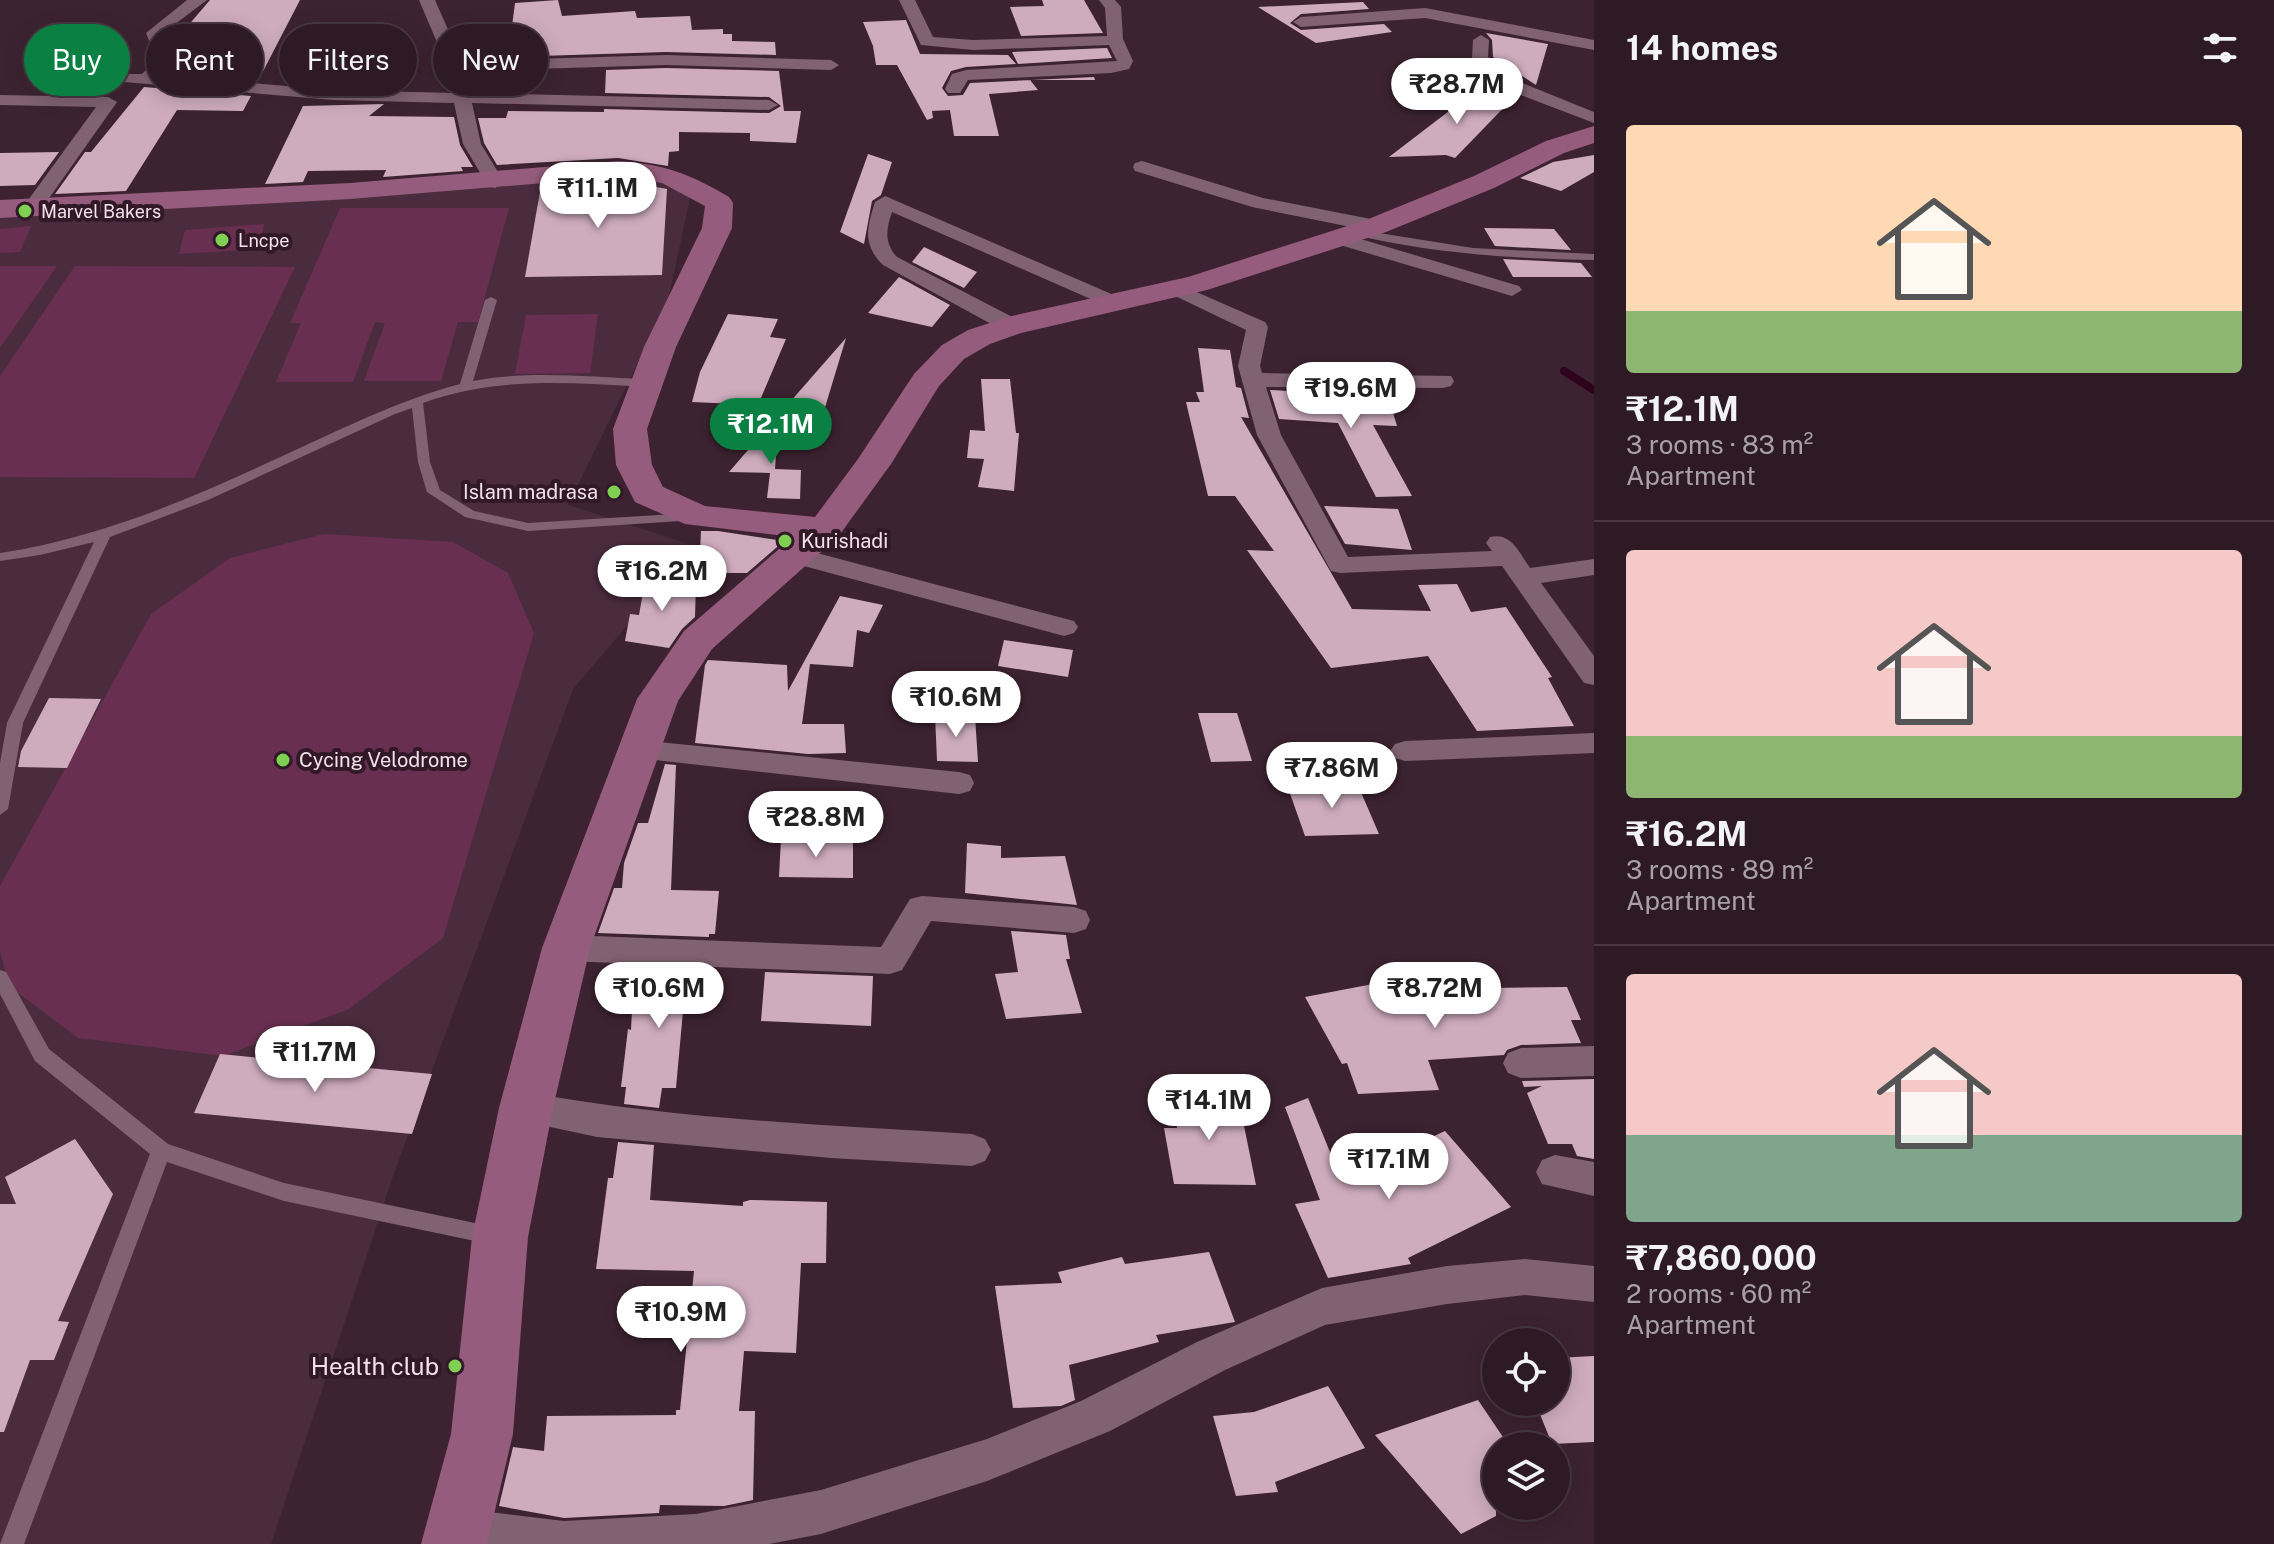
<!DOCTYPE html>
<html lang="en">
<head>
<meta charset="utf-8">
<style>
	body { margin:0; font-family:"Public Sans",sans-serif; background:#3a2732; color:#f1f3f6; height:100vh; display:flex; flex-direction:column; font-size:30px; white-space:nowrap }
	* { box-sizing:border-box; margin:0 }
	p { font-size:26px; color:#a7a1a7 }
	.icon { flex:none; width:44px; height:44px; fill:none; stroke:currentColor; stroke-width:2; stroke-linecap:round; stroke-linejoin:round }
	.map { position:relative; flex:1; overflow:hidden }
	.panel { display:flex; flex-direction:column; background:#2e1a25; width:680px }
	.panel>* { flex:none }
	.hud { position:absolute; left:24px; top:24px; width:760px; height:72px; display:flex; gap:16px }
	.controls { position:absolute; left:1482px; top:1328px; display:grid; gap:16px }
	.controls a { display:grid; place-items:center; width:88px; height:88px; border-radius:50%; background:#2e1a25; box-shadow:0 4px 20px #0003,0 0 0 2px #493842; font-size:40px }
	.price { position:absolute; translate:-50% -68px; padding:0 18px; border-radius:28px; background:#fff; color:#222; font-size:26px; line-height:52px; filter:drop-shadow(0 2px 4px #0008) }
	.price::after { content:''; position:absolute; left:50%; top:48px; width:24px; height:18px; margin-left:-12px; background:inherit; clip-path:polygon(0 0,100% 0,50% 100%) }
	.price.on { background:#0b8043; color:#fff }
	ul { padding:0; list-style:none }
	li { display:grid; align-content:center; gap:16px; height:424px; padding:0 32px }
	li+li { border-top:2px solid #493842 }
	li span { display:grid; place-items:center; height:248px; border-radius:8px; color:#555 }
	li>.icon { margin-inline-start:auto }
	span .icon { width:144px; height:144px; fill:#fffc; stroke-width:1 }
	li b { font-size:34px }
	h2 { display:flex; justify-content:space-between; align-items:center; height:96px; padding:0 32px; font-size:34px }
	.tag { padding:0 28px; border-radius:36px; background:#2e1a25; box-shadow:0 4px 20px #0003,0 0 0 2px #493842; font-size:28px; line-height:72px }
	.tag.on { background:#0b8043; color:#fff }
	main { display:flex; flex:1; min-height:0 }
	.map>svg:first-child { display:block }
	.built { fill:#4b2c3e }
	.green { fill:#682f50 }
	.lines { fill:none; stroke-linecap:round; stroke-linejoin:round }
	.stream { stroke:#2d031e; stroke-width:8 }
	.building { fill:#ceacbe }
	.lane { fill:#806272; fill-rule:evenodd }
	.street { fill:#806272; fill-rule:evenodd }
	.secondary { fill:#965c7d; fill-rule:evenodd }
	.poi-dot { fill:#7fd052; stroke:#321927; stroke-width:3 }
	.labels { text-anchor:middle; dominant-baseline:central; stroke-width:8; stroke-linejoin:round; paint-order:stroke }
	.far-poi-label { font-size:18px; fill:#f4e2eb; stroke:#321927; text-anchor:start }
	.poi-label { font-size:20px; fill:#f4e2eb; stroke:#321927; text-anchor:start }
	.near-poi-label { font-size:24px; fill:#f4e2eb; stroke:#321927; text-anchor:end }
</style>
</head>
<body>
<main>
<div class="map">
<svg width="1594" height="1544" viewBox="0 0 1594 1544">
	<rect width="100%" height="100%" fill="#3d2331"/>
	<path class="built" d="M639 174 691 193 668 301 568 505 695 546 573 689 394 1173 271 1544H0V218Z"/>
	<path class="green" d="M340 208H509L478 322H458L441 381H364L385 323 375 322 353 382H276L301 323H290Z
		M264 224 259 249 179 254 185 230Z
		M31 226 20 252 0 253V229Z
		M0 266H57L0 348Z
		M75 266 295 267 194 478 0 477V376Z
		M598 314 590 373 515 374 526 315Z
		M324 534 453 542 508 573 534 633 443 938 349 1009 223 1056 78 1038 9 986 0 950V886L151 614 230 558Z"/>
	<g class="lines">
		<path class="stream" d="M1564 371 1594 390"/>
	</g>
	<path class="building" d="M210 0H300L258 81 166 73 184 53 174 42Z
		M558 0 562 16 635 11 637 18 690 16 692 30 723 29V34H732V41L775 42 776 55 666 52 508 57 515 3Z
		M1042 0H1084L1103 33 1021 36 1010 7 1044 6Z
		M1363 2 1369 9 1301 14 1290 23 1301 30 1384 24 1392 32 1316 43 1258 7Z
		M906 20 920 54 1008 55 1016 64 966 67 951 71 942 88 948 96 963 95 970 83 1094 77 1095 80H1030L1038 90 989 94 999 136H954L950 110 932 111 933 118 927 120 897 65H876L873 46 863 22Z
		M1486 33 1548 44 1536 85 1493 57 1492 40Z
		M1107 48 1112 58 1018 64 1012 52Z
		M666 68 779 71 784 111H801L796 143 750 141V133L679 132V151L669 152 668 166 618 158 497 165 484 143 478 118H506L508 111 604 112V109L769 113 781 106 769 97 605 93 606 70Z
		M144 87 251 96 243 111 177 110 126 191 55 194 85 152H91Z
		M1502 88 1515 96 1455 158 1446 155 1389 157 1466 98Z
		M384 104 369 116 454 117 460 145 473 167H461L463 171 383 177 386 170 308 171 303 182 265 184 303 106Z
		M59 152 35 185 0 186V153Z
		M868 154 892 162 881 195 872 201 864 244 840 232Z
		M1594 155V172L1561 191 1520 178 1553 162Z
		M618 180 667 189 662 275 525 277 541 186Z
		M1484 228 1554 229 1571 250 1495 246Z
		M924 247 977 272 964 288 912 262Z
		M1503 259 1581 263 1592 277H1513Z
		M899 277 950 305 932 327 868 313Z
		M728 314 778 319 770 337 786 339 758 405 692 402 700 372Z
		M846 338 823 414 783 410Z
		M1198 348 1230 350 1236 387 1241 388 1249 418 1241 417 1352 609 1431 611 1418 585 1457 584 1471 612 1506 607 1552 677 1548 678 1574 726 1477 731 1428 656 1331 668 1247 550 1274 551 1235 496H1208L1186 402H1200L1196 392H1204Z
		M981 379H1010L1016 433H1019L1014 491 978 487 984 459 967 458 970 430 985 431Z
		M1270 390 1388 396 1397 426 1373 425 1412 496 1376 497 1338 423 1279 419Z
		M779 414 775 469 801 470 800 499 767 498 770 473 729 472Z
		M1324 506 1398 509 1412 550 1345 544Z
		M701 531H718L784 541 747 573H699Z
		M645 581 696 583 695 617 682 629 669 648 625 641 630 614 639 615Z
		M840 596 883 605 869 633 857 630 853 667 810 664 802 724H844L846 753 808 754 695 743 705 665 708 660 787 665 788 691Z
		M1004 640 1073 650 1068 677 998 666Z
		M49 698 101 699 67 768 18 767 21 751Z
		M1198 713H1237L1252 761 1211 762Z
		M935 715 975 716 978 762 937 761Z
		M665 764 676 765 671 890 719 891 715 934H709V937L598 933 614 888H622L624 863 638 823H648Z
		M1357 783 1379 834 1305 836 1287 785Z
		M781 839 853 841V878L779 877Z
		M967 843 1001 846V858L1065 856 1077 905 965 893Z
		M1011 931 1066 935 1070 959H1066L1082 1013 1006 1019 995 974 1018 972Z
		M634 967 709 970 708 1010 683 1011 676 1088H662L659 1108 624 1104 626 1087H621L628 1029 631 1030Z
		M765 972 873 976 871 1026 761 1021Z
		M1394 980 1406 1000 1491 995 1489 988 1567 987 1581 1020H1571L1581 1043 1521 1045 1507 1050 1504 1055 1428 1060 1439 1090 1358 1094 1347 1063 1342 1064 1305 997Z
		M220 1054 432 1074 412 1134 194 1113Z
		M1594 1079V1159L1577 1156 1572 1144H1548L1527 1093 1542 1086 1524 1087 1522 1081Z
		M1172 1096H1238L1256 1185 1174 1184 1164 1128H1177Z
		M1308 1098 1341 1179 1445 1131 1511 1207 1408 1258 1411 1264 1328 1278 1295 1204 1320 1200 1285 1107Z
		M75 1139 113 1194 58 1321 69 1322 54 1360H30L4 1432H0V1204H16L5 1177Z
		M618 1142 654 1145 650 1200 743 1206V1202L750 1200 827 1202 826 1263H801L796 1353 744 1351 739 1411H755L753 1500 724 1506 660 1505 659 1513 564 1518 499 1506 513 1447 544 1451 547 1416 676 1415V1410H680L694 1271 596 1269 608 1178H613Z
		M1209 1252 1235 1322 1156 1335 1159 1342 1069 1365 1075 1400 1061 1406 1013 1408 995 1286 1062 1283 1058 1272 1122 1257 1125 1264Z
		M1594 1356V1442L1552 1444 1535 1402H1556V1358Z
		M1328 1386 1365 1448 1275 1482 1278 1492 1236 1496 1213 1416 1254 1412Z
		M1478 1400 1509 1446H1496V1516L1461 1534 1375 1435Z"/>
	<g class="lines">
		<path class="lane" d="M1354 229 1473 248 1594 254V260C1512 259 1430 253 1350 234V230Z
			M491 297 497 300 473 381C530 370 588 377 646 379L652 383 646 387C569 383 497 376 423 403L430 462 440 490 474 511 528 523 691 513 698 517 696 520 528 531 465 517 427 492 418 462 412 408 395 414 208 500 110 537 23 723 8 809 0 815V763L7 723 94 542 40 555 0 561V553C99 538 188 500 278 458 338 431 396 401 460 384L485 300Z
			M0 970 6 972 49 1049 168 1144 284 1183 494 1227 501 1229 504 1236 501 1243 494 1245 284 1201 167 1162 24 1544H0L150 1154 35 1061 0 994Z"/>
		<path class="street" d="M187 0H207L162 34 181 53 160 75 333 90 454 93 453 80 419 0H435L462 61 666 55 831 60 839 65 831 70 666 65 466 71 471 93 769 100 778 105 769 110 472 103 481 144 504 182 495 188 488 186 463 144 454 103 333 100 124 82 122 78 124 74H142L163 53 150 43 146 33Z
			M899 0H915L933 37 973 40 1107 36 1105 8 1099 0H1115L1121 7 1123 39 1133 61 1129 69 1111 73 968 80 960 93H948L945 89 952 74 966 70 1117 61 1109 45 973 50 921 45Z
			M1425 8 1594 40V50L1425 18 1301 27 1293 22 1301 17Z
			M1481 35 1489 40 1488 57 1522 83 1594 112V123L1510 91 1472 59 1473 40Z
			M0 95 108 97 117 102 40 211H26L23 207 96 107 0 105Z
			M1142 161 1263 198 1376 220 1386 226 1376 232 1252 207 1135 171 1133 167 1135 163Z
			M885 196 1123 299 1127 303 1116 309 1109 307 892 212C886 229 884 243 897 257L1020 321 1023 326 1012 332 1004 331 883 265C862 244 867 228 875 202Z
			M1337 232 1519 286 1522 290 1512 296 1330 242 1327 238 1330 234Z
			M1176 283 1265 322 1268 327 1260 366 1262 373 1451 376 1454 381 1451 386 1443 388 1266 387 1281 435 1348 557 1492 551 1486 543 1490 537C1511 532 1519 552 1530 568L1594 559V575L1541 583 1594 656V685L1584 683 1502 566 1340 573 1331 571 1257 435 1238 366 1246 330 1169 293 1166 289 1169 285Z
			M798 548 1074 621 1078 627 1074 633 1064 636 789 562 785 556 789 550Z
			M1594 733V753L1405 761 1395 758 1390 751 1395 744 1405 741Z
			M638 740 959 772 970 775 974 783 970 791 959 794 628 757 623 750 628 743Z
			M922 896 1074 907 1086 911 1090 920 1086 929 1074 933 931 921 902 970 890 974 566 961 554 957 549 948 554 939 566 935 881 947 910 899Z
			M1594 1046V1076L1521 1078 1508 1073 1503 1063 1508 1053 1521 1048Z
			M526 1092C673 1119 823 1125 972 1134L985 1139 991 1150 985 1161 972 1166 831 1158 597 1137 513 1119 508 1108 513 1097Z
			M1555 1155 1594 1162V1196L1542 1184 1536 1172 1542 1160Z
			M1525 1259 1594 1266V1302L1525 1295 1447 1304 1325 1325 1225 1370 1110 1431 987 1481 821 1534 769 1544H442L436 1530 442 1514 458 1508 564 1521 696 1514 821 1490 987 1439 1081 1401 1197 1342 1322 1288 1447 1266Z"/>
		<path class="secondary" d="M1594 126V143L1564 153 1494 188 1386 232 1207 290 1021 333 990 344 964 359 939 386 891 464 838 537 712 649 678 701 590 948 553 1108 528 1237 513 1434 487 1544H421L451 1434 472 1237 499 1108 542 948 637 699 684 631 793 537 685 524 635 502 616 465 613 429 644 347 702 228 705 206 662 183 618 177 350 199 0 218V200L350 183 618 161C661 163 693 175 729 197L733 203 732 228 676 347 647 429 652 465 663 487 705 506 815 517 858 459 914 374 942 345 968 330 1012 316 1188 277 1366 220 1474 176 1546 141Z"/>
	</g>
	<g class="poi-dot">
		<circle cx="25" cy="211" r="8"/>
		<circle cx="222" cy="240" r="8"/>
		<circle cx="614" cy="492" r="8"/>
		<circle cx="785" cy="541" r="8"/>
		<circle cx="283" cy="760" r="8"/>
		<circle cx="455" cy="1366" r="8"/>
	</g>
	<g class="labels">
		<g class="far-poi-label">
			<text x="41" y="211">Marvel Bakers</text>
			<text x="238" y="240">Lncpe</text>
		</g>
		<g class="poi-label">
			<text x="598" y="492" text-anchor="end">Islam madrasa</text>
			<text x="801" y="541">Kurishadi</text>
			<text x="299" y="760">Cycing Velodrome</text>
		</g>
		<g class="near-poi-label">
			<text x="439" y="1366">Health club</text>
		</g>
	</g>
</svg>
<div class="controls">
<a><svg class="icon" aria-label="locate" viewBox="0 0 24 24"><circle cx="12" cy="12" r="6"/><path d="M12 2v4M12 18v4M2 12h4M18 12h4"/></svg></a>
<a><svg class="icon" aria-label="layers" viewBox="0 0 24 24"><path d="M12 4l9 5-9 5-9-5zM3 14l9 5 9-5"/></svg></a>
</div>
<b class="price" style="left:1457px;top:126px">₹28.7M</b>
<b class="price" style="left:598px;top:230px">₹11.1M</b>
<b class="price" style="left:1351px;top:430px">₹19.6M</b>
<b class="price on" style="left:771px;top:466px">₹12.1M</b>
<b class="price" style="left:662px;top:613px">₹16.2M</b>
<b class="price" style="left:956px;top:739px">₹10.6M</b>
<b class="price" style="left:1332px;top:810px">₹7.86M</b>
<b class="price" style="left:816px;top:859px">₹28.8M</b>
<b class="price" style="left:659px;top:1030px">₹10.6M</b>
<b class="price" style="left:1435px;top:1030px">₹8.72M</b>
<b class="price" style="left:315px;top:1094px">₹11.7M</b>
<b class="price" style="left:1209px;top:1142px">₹14.1M</b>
<b class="price" style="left:1389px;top:1201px">₹17.1M</b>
<b class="price" style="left:681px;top:1354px">₹10.9M</b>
<div class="hud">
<a class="tag on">Buy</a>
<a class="tag">Rent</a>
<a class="tag">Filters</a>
<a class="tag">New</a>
</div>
</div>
<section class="panel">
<h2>14 homes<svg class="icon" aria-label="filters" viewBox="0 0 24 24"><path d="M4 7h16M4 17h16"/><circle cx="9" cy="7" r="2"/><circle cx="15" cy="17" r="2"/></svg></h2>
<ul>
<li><span style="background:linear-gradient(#ffd9b3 75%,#8fb573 0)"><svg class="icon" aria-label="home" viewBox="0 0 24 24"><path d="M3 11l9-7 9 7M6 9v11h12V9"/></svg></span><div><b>₹12.1M</b><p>3 rooms · 83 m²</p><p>Apartment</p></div></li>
<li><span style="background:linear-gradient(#f6c9c9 75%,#8fb573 0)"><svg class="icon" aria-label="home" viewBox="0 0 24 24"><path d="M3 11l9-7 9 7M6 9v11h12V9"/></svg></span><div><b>₹16.2M</b><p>3 rooms · 89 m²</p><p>Apartment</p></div></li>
<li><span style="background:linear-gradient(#f6c9c9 65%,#7fa58c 0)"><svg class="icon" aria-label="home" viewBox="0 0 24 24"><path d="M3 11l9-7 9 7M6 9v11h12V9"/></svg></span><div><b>₹7,860,000</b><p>2 rooms · 60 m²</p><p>Apartment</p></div></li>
</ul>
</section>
</main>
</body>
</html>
